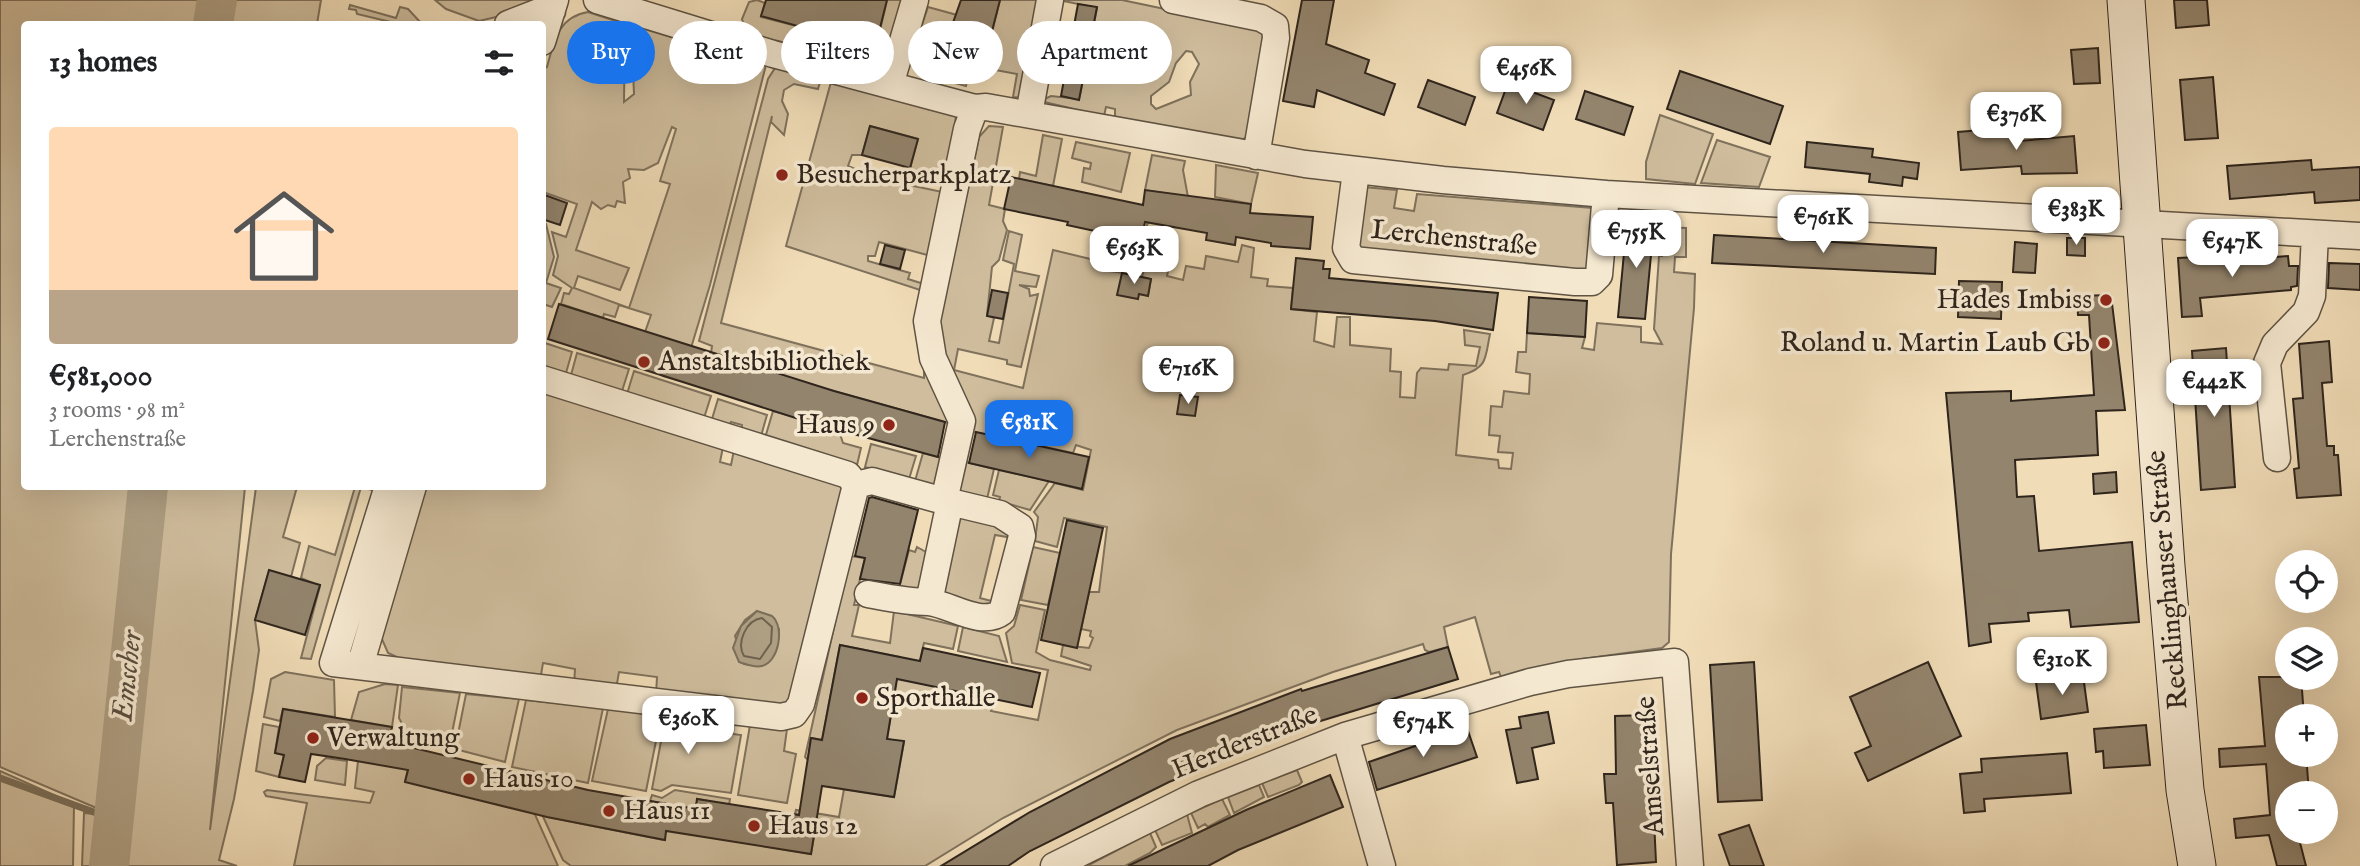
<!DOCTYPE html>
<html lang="en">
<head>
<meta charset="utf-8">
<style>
	body { margin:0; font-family:"IM FELL English",serif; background:#f6f6f6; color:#202124; height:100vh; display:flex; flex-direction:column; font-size:26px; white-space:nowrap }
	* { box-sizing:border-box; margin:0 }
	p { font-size:23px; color:#757577 }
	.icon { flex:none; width:38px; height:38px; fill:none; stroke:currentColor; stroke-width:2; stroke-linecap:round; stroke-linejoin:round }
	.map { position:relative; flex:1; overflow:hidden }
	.panel { position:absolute; left:21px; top:21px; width:525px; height:469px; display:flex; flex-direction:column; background:#fff; border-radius:7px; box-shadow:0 7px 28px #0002 }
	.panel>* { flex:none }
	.top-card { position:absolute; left:567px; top:21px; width:665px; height:63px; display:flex; gap:14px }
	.fabs { position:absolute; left:2275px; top:550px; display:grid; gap:14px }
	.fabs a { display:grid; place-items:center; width:63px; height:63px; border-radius:50%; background:#fff; box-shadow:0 7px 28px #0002; font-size:35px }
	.price { position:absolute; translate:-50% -60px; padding:0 16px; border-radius:14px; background:#fff; color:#222; font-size:23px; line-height:46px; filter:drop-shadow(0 2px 4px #0008) }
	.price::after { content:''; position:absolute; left:50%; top:42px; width:21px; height:16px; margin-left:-10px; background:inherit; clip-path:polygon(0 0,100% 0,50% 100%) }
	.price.on { background:#1a73e8; color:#fff }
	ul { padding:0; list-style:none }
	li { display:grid; align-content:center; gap:14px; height:371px; padding:0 28px }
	li span { display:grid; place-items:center; height:217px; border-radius:7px; color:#555 }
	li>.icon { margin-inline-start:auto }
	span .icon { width:126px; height:126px; fill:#fffc; stroke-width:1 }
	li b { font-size:30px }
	h2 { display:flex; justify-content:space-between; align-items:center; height:84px; padding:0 28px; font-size:30px }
	.chip { padding:0 24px; border-radius:32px; background:#fff; box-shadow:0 7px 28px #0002; font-size:24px; line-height:63px }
	.chip.on { background:#1a73e8; color:#fff }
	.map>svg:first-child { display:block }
	.green { fill:#cfbd9d; stroke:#7f715c; stroke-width:2; fill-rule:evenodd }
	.water { fill:#ae9e82; stroke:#7b6e59; stroke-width:2 }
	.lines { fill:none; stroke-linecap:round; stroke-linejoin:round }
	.shore { stroke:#6e624f; stroke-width:2 }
	.stream { stroke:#7b6e59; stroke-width:7 }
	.river { stroke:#ae9e82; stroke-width:40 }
	.building { fill:#93846d; stroke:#2f251c; stroke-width:2 }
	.minor-casing { stroke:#5f5343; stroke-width:29 }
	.secondary-casing { stroke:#2f251c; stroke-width:39 }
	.minor { stroke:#f5e8d0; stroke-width:26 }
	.secondary { stroke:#f5e8d0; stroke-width:37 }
	.poi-dot { fill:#8f2418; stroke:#f5e8d0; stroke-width:2.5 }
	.labels { text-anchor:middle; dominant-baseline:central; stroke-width:7; stroke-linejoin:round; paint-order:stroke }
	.poi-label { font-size:28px; fill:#2f251c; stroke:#f5e8d0; text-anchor:start }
	.street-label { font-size:28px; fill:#2f251c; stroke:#f5e8d0 }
	.water-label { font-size:30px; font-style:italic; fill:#5b4f40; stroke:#f5e8d0 }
</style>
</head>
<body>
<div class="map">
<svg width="2360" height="866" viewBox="0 0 2360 866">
	<rect width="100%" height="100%" fill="#f0dcb7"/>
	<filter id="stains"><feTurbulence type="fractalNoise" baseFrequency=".00286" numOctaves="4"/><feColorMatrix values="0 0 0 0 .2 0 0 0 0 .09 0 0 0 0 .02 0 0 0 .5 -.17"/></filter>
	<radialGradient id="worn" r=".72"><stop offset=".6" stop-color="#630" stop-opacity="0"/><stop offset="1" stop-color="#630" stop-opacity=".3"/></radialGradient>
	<path class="green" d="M0 0H321L317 24H24V486L245 487 210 830 256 487H297L283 537 300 543 291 577 269 571 255 620 259 650 253 691 234 799 219 860 237 866H124L127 821 0 767Z
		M435 0H532L509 14 479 21 446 9Z
		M757 0 765 3 761 17 824 33 819 51 746 33 742 19 749 2Z
		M887 0H905L891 50 876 47Z
		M1000 0H1042L1021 98 1013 97 1017 74 974 66 971 82 967 81 966 86C897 68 907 71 928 7L957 15 943 54 987 66 993 45 989 43Z
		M1059 0H1122L1265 30 1246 138 1240 140 1115 119V109L1106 107 1104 116 1040 101 1051 96 1079 99 1081 90 1097 8ZM1150 34 1166 42 1170 52 1162 65 1151 68 1142 63C1135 55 1138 43 1144 35ZM1186 51 1192 52 1199 64 1190 82 1191 95 1156 109 1151 104V96L1169 82 1176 63Z
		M350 5 396 18 400 7 408 9 422 24H399L357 14 356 10 349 9Z
		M588 12 625 24 624 102 634 94 631 25 731 55 730 62 740 65 742 58 766 65 710 285 681 381 663 376 675 342 645 332 651 315 619 305 615 317 604 314 603 318 561 304 564 293 569 294 572 288 553 275 558 256 552 232 566 237 577 204 543 192V69L547 67C554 41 558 17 588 12ZM672 127 676 129 660 181 670 184 629 308 574 288 578 276 620 290 629 268 576 250 592 202 601 209 608 205 615 207 617 201 625 203 623 182 630 178 628 169 644 170 658 163Z
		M775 68 821 79 818 89 794 84 784 90 782 101 788 114 784 135 771 122 772 116 721 323 924 378V362L931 365 955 422 940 487 915 481 923 453 942 458 952 424 830 390 819 428 840 434 843 443 861 448 857 465 765 438 773 411 802 419 813 385 711 353 712 346 699 341 768 79Z
		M831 82 956 116 947 182 912 175 911 165 918 139 870 126 862 155H852L848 166 876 178 947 193 931 256 879 242 875 256H868V261L910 273 908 279 927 285 926 292 786 246Z
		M1660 115 1713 134 1695 184 1646 179V162Z
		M989 126 1003 127 989 205 1005 209 1003 221 1007 230 999 260 992 267 987 315 994 318 989 341 999 343 1014 264 1003 260 1009 231 1022 235 1015 271 1039 276 1036 287 1019 285 1029 289 1030 296 1038 294 1021 367 1007 364V360L958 349 954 370 1023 388 1053 250 1103 262 1102 270 1123 273 1139 294 1148 295 1151 279 1142 277 1150 245 1137 241 1140 221 1148 222 1144 236 1174 242 1167 276 1183 280 1186 266 1204 269 1206 256 1238 262 1242 245 1254 248 1251 277 1268 279 1267 286 1293 288 1291 309 1317 312 1314 341 1334 347 1337 317H1350V345L1391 349 1390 371 1401 372 1400 397 1415 398 1417 373 1421 368 1448 370 1449 364 1476 366 1480 347 1465 345 1464 330 1490 334C1485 358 1488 367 1463 375L1456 455 1498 460 1499 468 1511 469 1513 453 1498 452 1500 436 1489 435 1491 406 1502 407 1504 391 1529 394 1530 374 1516 372 1518 352H1526L1527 333 1585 337 1582 348 1594 350 1597 323 1641 327V342L1662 344 1654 329 1659 256H1662L1664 227 1686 228V257H1675L1674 272 1695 274 1694 308 1671 554 1669 642 1662 648 1582 659 1501 677 1499 672 1491 674 1475 617 1444 627 1448 647 1429 652 1425 650 1423 644 1333 672 1177 730 1003 818 925 866H571L563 860 540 810 548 817 664 840 671 805 650 801 652 795 662 798 675 790 730 799 729 805 697 799 692 834 811 854 817 818 795 814 796 810 839 817 844 789 894 797 904 742 887 739 900 657 840 645 822 740 811 738 808 760 805 757 850 556 865 558 854 605H859L852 636 890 643 894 611 958 626 953 649 924 643 915 682 994 699 991 711 1038 720 1048 670 1012 663 1006 633 1014 626 1020 605 1045 610 1036 652 1050 660 1090 670 1091 666 1061 656 1063 645 1089 648 1093 638 1090 636 1091 631 1081 629 1089 592H1099L1107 527 1064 518 1057 547 1035 541 1038 517 1034 512 1055 483 1083 490 1091 450 1076 445 1073 453 1030 444 1034 429 1020 425 1016 441 973 432 941 344 939 324 979 137Z
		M1043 135 1062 139 1053 186 1019 179 1020 172 1036 176Z
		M1717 140 1770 157 1759 187 1701 183Z
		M1076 142 1130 153 1121 192 1082 182 1084 168 1090 169 1091 163 1072 158Z
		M1152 155 1185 161 1183 170 1188 197 1145 190Z
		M1216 165 1258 173 1251 204 1215 197Z
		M1363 187 1397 190 1394 208 1414 211 1417 194 1593 208 1589 273 1357 253Z
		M543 223 546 224 554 257 546 283 561 288 552 307 543 304Z
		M545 343 572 352 566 373 543 366Z
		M577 353 629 369 622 391 571 375Z
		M634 371 711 396 704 418 627 394Z
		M543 389 723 447 720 462 731 465 734 450 836 482 842 488 788 705 656 695 657 677 619 672 616 689 574 685 575 669 543 663 540 681 410 663 388 653 381 637 424 487 542 486ZM757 611 779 629C778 656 772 667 744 664L735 636 745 620Z
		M718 399 767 415 761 436 742 430V425L731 422 729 426 712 419Z
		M871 444 916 456 909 479 865 467Z
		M966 462 994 469 987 499 957 493Z
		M999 470 1049 481 1030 510 999 501 1000 497 993 495Z
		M355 487H378L376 491 361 487 311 659 301 658 320 586 301 578 309 546 335 555Z
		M960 517 1004 525 1013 538 995 535 980 598 999 603 994 607 943 599Z
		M917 547 926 552 921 594 899 588 909 550 915 552Z
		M1033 547 1060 553 1048 605 1021 600Z
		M963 627 999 636 1007 662 958 651Z
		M285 672 334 680 335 717 283 709 280 721 264 717 271 679Z
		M385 684 398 685 392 727 351 720 359 692Z
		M402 687 460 693 449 748 411 741 399 718Z
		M466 694 519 699 505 762 455 749Z
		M526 700 603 708 588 783 512 767Z
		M608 709 651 714 650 725 659 726 646 791 592 781Z
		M666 715 734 724 733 734 741 735 731 793 672 785 661 791 652 789Z
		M263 724 279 727 275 753 284 755 279 777 256 771Z
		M750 725 787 729 784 751 796 754 787 803 738 795Z
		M413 747 405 781 533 810 558 866H294L307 803 266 796 264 792 267 790 370 803 374 792 355 788 358 761 389 748Z
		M326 758 347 761 345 785 315 780 317 766Z
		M1297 770 1302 782 1299 785 1268 797 1262 783Z
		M0 771 74 804 73 866H0Z
		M1259 785 1264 797 1234 813 1228 797Z
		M1222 799 1230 815 1208 827 1205 824 1198 828 1191 813Z
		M84 813 96 814V866H82Z
		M1187 814 1192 833 1162 845 1155 830Z
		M1150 833 1156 847 1150 853 1125 866H1087Z"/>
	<path class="water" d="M757 611 772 616C785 627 779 662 762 666 755 668 745 664 739 662L733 648 741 626Z"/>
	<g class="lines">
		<path class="shore" d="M762 618 772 627 771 643 760 659 744 656C736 643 746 620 762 618Z"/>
		<path class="stream" d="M0 778 113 819"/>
		<path class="river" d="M213 24 217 0
			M109 866 148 486"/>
	</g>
	<path class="building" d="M766 0H887L873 56 865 54 859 58 849 55 837 44 838 37 761 16Z
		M961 0H1000L989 43 993 45 987 66 942 54Z
		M1302 0H1334L1326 44 1369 60 1365 73 1395 84 1384 115 1317 90 1314 107 1283 101Z
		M2174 0H2207L2209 25 2176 28Z
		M1078 4 1097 7 1079 100 1061 96Z
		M2098 48 2100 83 2074 84 2071 50Z
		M1680 71 1783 106 1770 144 1667 109Z
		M2213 77 2218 138 2185 140 2180 80Z
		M1428 80 1475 97 1465 125 1418 107Z
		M1508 83 1554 100 1543 130 1497 113Z
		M1585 91 1633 107 1624 135 1576 119Z
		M870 126 918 139 910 168 862 155Z
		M2018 127 2019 141 2074 136 2077 173 2022 174 2021 166 1961 170 1958 132Z
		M1807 142 1873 149 1872 157 1919 163 1917 179 1903 177 1902 186 1869 182 1870 174 1805 167Z
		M2311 160 2312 170 2360 167V200L2315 203 2314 192 2230 199 2227 166Z
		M1011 177 1143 205 1145 190 1251 204 1250 213 1313 217 1310 249 1271 246V243L1236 237 1235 245 1206 240 1207 233 1145 222 1141 241 1067 225 1068 222 1004 209Z
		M542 194 567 203 560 225 542 219Z
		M1627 221 1654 223 1645 319 1618 317Z
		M1714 235 1936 248 1935 274 1712 263Z
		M2067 238H2085V256L2067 255Z
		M2015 242 2037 244 2035 273 2013 272Z
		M885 245 905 250 900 269 880 264Z
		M2288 256 2289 266H2298L2297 286 2291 287V290L2200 298 2202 316 2182 317 2178 258 2198 257V263Z
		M1296 258 1324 261 1323 269H1330L1329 278 1498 293 1493 330 1435 321 1291 309Z
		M2329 263 2360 264V290L2328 288Z
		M1122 273 1151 279 1148 296 1139 294 1138 299 1117 295Z
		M1959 281 2002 282 2001 319 1958 317Z
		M992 290 1008 293 1003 319 987 316Z
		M2111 295 2125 410 2096 411 2098 455 2015 460 2017 497 2034 496 2039 551 2132 542 2139 622 2071 627 2069 610 2028 613 2029 621 1989 624 1991 642 1969 646 1946 393 2011 391V401L2094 395 2089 315H2078L2077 296Z
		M1529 297 1587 301 1585 337 1527 333Z
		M559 304 834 391 945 422 938 457 802 420 548 339Z
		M2329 341 2332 382 2322 383 2327 446H2334V455H2338L2341 495 2297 498 2294 469 2299 468 2293 399 2303 398 2299 344Z
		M2226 348 2235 487 2201 490 2192 351Z
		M1180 395 1198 397 1195 416 1177 414Z
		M976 432 1089 457 1082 489 969 463Z
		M2116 472 2117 492 2094 494 2093 474Z
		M872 497 918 510 900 584 860 579 865 558 855 556 869 498Z
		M1067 520 1103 528 1077 648 1041 640Z
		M269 570 320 585 305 635 255 620Z
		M840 645 920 661 923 648 1040 673 1032 707 897 679 887 739 904 741 894 797 822 786 811 854 666 831 665 840 547 817 405 782 408 770 345 759 311 754 305 782 279 777 284 755 275 753 283 709 392 727 389 742 588 790 696 809 697 799 799 815 811 738 822 740Z
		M1448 647 1458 679 1314 723 1169 782 1030 851 1008 866H941L1030 812 1170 739 1301 689 1302 691Z
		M1754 662 1762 800 1718 802 1710 665Z
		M1928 662 1961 736 1868 781 1855 753 1871 746 1850 697Z
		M2083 675 2088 712 2041 719 2036 682Z
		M2259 677H2301L2304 716H2287V754H2306L2309 793H2287V831H2297L2306 866H2277L2269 835 2236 838 2234 819 2270 815 2266 764 2220 767 2219 749 2265 746Z
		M1548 712 1554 743 1532 748 1538 779 1517 783 1506 730 1521 728 1519 717Z
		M1649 715 1656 862 1617 865 1613 803H1606L1604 774H1616L1615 716Z
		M2146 725 2150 765 2104 768 2103 751 2096 752 2094 729Z
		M1467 728 1477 757 1377 790 1369 762Z
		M2067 753 2071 793 1984 799 1985 811 1964 813 1960 774 1982 772 1981 759Z
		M1330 775 1343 807 1238 850 1208 866H1128L1246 810Z
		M1749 825 1764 866H1730L1719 835Z"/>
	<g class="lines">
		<defs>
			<path id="minor" d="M597 0 773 54 975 108 986 107 1305 164 1443 180 1606 194 2360 236
				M1173 0 1261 18 1275 26 1276 38 1256 156
				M508 24 539 12 552 11
				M542 42 555 0
				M890 85 915 0
				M1029 114 1050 0
				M1356 171 1346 248 1353 260 1575 282H1592L1599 275 1606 194
				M542 379 848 475 856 485 872 481 944 501
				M2277 458 2267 363 2275 344 2306 312 2312 296 2315 234
				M388 486 333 663 781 717 794 714 801 704 856 485
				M868 594C889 598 908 602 928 602 948 603 981 628 1002 612L1022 536 1020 527 1000 514 950 502
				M929 602 950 502 944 501 962 421 933 358 927 321 967 129 975 108
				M360 666 413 486
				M1345 736 1382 866
				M1054 866 1199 794 1345 736 1530 682 1568 674 1675 662 1690 866"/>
			<path id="secondary" d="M2126 0 2166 566 2185 790 2197 866"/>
		</defs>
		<use href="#minor" class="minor-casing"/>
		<use href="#secondary" class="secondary-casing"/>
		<use href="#minor" class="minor"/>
		<use href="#secondary" class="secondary"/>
	</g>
	<g class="poi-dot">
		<circle cx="782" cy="175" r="7"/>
		<circle cx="2106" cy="300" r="7"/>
		<circle cx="2104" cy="343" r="7"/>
		<circle cx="644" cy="362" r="7"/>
		<circle cx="889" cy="425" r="7"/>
		<circle cx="862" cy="698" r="7"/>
		<circle cx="313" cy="738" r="7"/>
		<circle cx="469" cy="779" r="7"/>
		<circle cx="609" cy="811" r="7"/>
		<circle cx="754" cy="826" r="7"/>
	</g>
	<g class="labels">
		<g class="poi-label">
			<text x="796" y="175">Besucherparkplatz</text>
			<text x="2092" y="300" text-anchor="end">Hades Imbiss</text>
			<text x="2090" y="343" text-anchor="end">Roland u. Martin Laub Gb</text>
			<text x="658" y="362">Anstaltsbibliothek</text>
			<text x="875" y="425" text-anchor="end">Haus 9</text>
			<text x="876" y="698">Sporthalle</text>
			<text x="327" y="738">Verwaltung</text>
			<text x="483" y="779">Haus 10</text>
			<text x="623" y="811">Haus 11</text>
			<text x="768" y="826">Haus 12</text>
		</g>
		<g class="street-label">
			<text transform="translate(1454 239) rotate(6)">Lerchenstraße</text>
			<text transform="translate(2168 580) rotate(-95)">Recklinghauser Straße</text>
			<text transform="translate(1245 743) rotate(-22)">Herderstraße</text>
			<text transform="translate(1651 766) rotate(-94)">Amselstraße</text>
		</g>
		<g class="water-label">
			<text transform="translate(128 676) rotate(-84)">Emscher</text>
		</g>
	</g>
	<rect width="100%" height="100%" filter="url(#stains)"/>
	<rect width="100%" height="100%" fill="url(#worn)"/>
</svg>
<div class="fabs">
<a><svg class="icon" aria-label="locate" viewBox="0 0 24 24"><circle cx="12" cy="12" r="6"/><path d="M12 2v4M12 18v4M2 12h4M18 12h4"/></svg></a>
<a><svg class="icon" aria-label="layers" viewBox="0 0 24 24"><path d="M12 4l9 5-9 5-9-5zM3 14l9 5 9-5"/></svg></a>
<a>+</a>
<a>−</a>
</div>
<b class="price" style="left:1526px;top:106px">€456K</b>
<b class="price" style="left:2016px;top:152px">€376K</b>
<b class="price" style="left:2076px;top:247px">€383K</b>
<b class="price" style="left:1823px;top:255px">€761K</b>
<b class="price" style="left:1636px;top:270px">€755K</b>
<b class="price" style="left:2232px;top:279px">€547K</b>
<b class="price" style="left:1134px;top:286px">€563K</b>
<b class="price" style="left:1188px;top:406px">€716K</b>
<b class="price" style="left:2214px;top:419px">€442K</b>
<b class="price on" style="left:1029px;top:460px">€581K</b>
<b class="price" style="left:2062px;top:697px">€310K</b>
<b class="price" style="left:688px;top:756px">€360K</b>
<b class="price" style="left:1423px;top:759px">€574K</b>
<div class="top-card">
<a class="chip on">Buy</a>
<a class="chip">Rent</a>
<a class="chip">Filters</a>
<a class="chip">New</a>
<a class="chip">Apartment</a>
</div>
<section class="panel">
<h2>13 homes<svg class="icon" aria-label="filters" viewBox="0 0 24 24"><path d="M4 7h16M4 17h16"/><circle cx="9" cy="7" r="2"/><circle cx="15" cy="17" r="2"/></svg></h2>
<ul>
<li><span style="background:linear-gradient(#ffd9b3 75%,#b9a48a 0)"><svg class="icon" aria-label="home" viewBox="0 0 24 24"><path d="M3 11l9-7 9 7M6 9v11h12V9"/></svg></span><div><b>€581,000</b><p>3 rooms · 98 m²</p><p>Lerchenstraße</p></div></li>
</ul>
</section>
</div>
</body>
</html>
